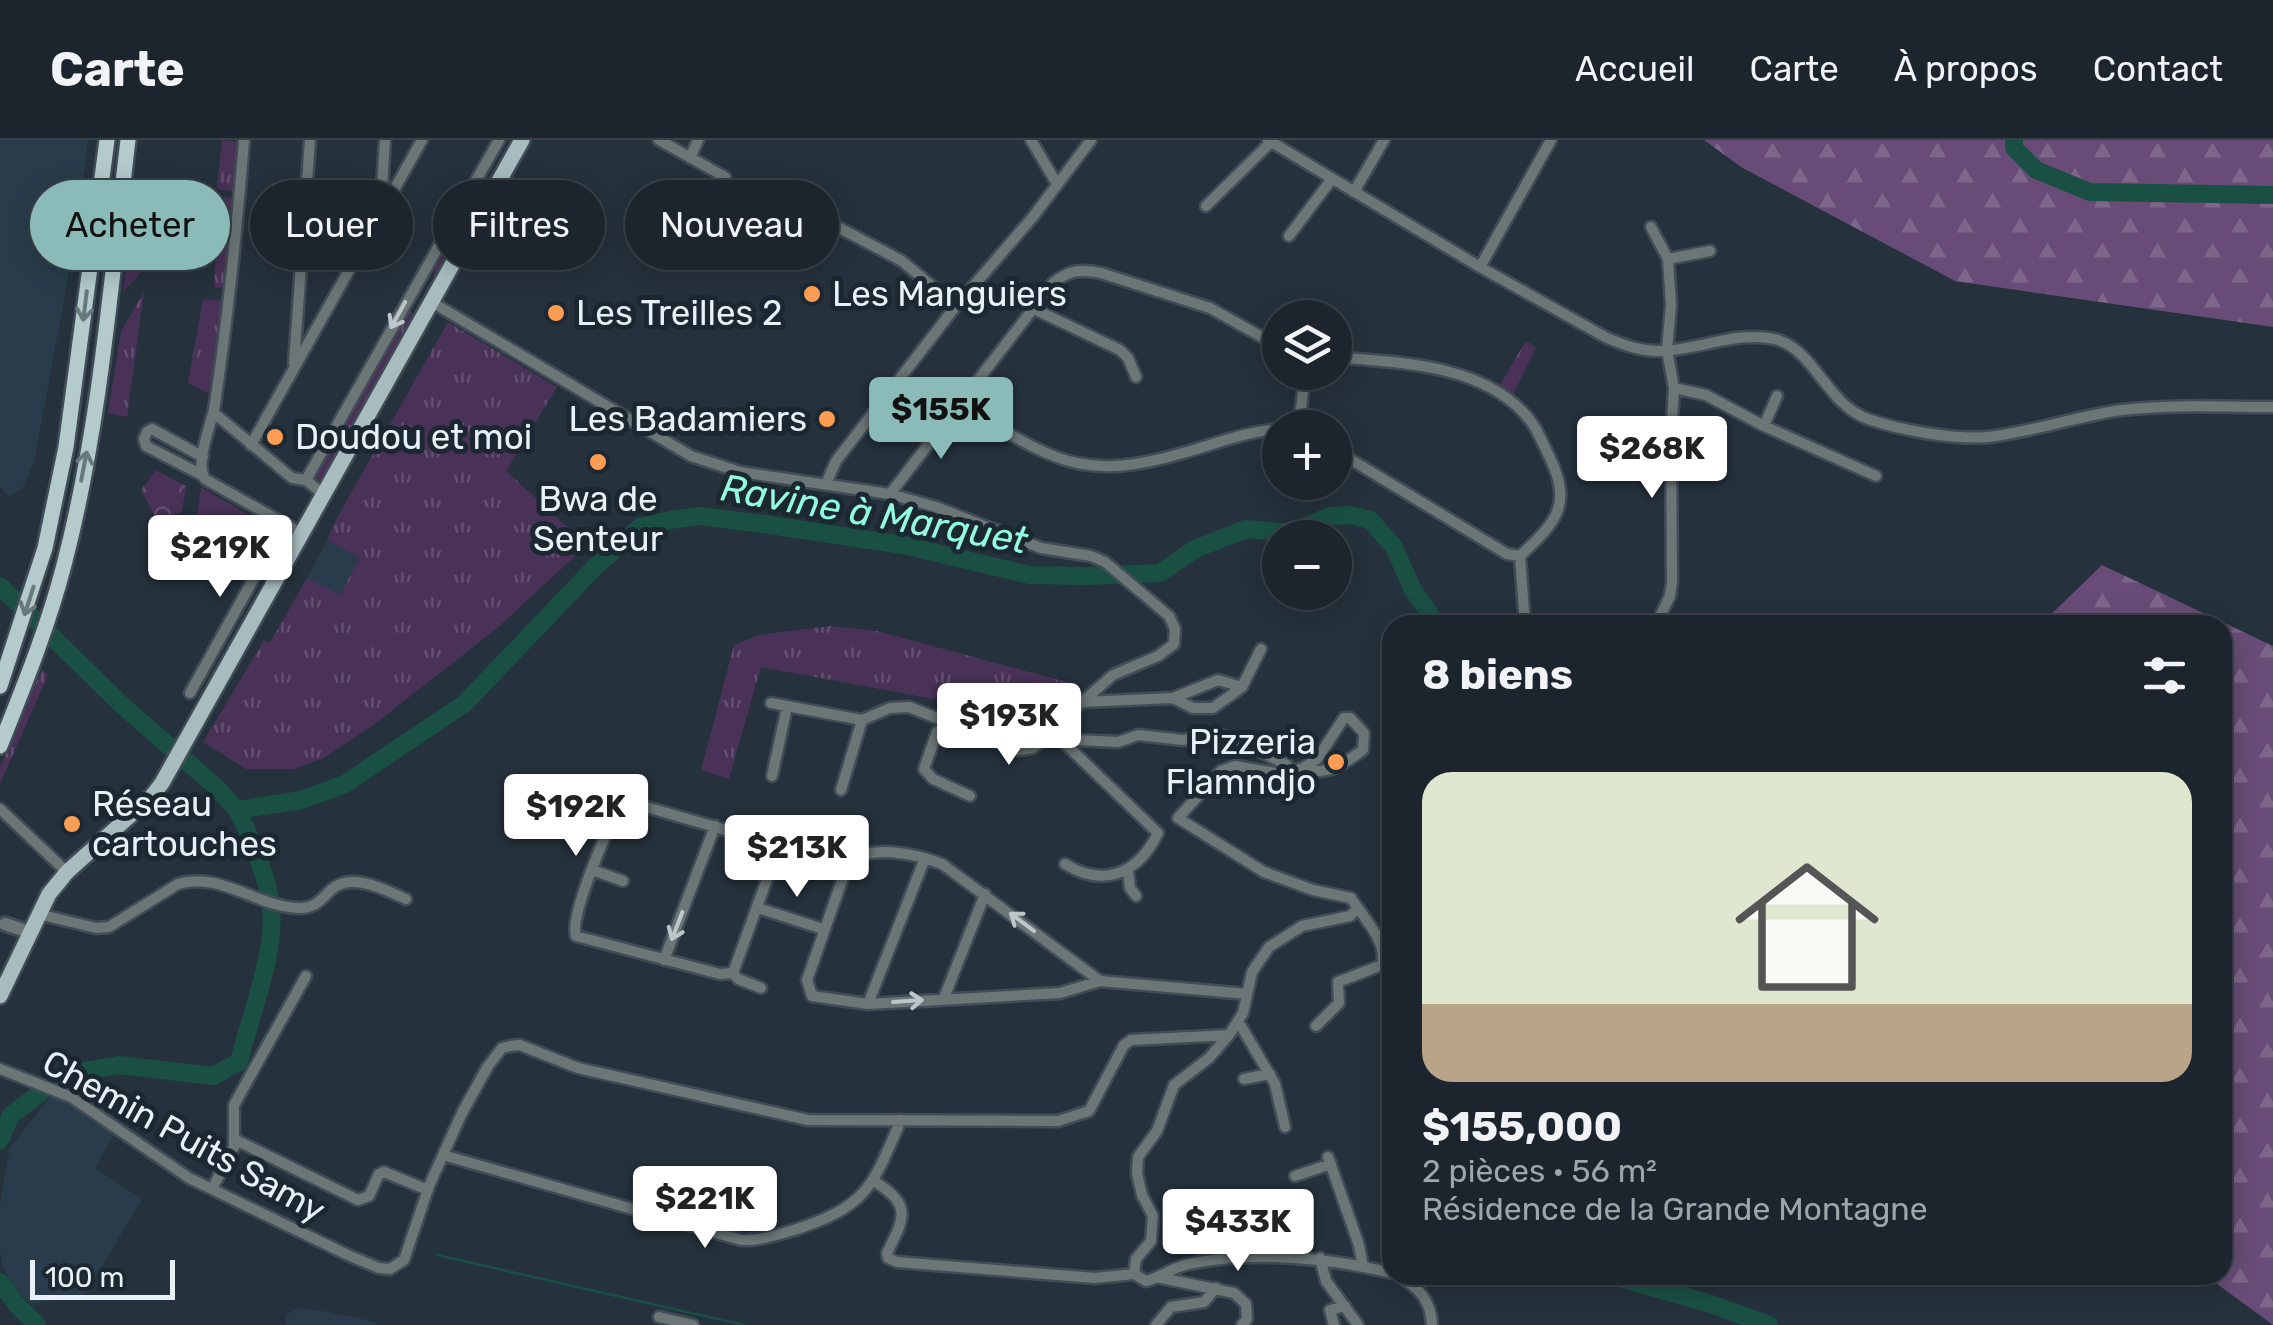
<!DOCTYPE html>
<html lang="fr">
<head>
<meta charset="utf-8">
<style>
	body { margin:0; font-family:Rubik,sans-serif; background:#252d35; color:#f1f3f6; height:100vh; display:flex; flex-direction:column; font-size:38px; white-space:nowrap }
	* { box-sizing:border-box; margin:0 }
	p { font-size:32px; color:#a0a5aa }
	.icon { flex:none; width:55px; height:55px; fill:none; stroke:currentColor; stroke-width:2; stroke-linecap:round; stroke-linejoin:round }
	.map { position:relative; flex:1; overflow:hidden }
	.side { position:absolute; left:1382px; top:475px; width:850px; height:670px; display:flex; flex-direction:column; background:#1c252d; border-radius:30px; box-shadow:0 5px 25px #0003,0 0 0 2px #3a4249 }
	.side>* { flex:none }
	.banner { position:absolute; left:30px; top:40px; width:950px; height:90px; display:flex; gap:20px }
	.fabs { position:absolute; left:1262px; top:160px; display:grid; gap:20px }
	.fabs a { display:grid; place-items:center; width:90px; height:90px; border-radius:50%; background:#1c252d; box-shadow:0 5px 25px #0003,0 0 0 2px #3a4249; font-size:50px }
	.scale { position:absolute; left:30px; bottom:25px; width:145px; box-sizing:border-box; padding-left:10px; border:5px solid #e9f1f8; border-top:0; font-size:28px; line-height:35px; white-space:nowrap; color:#e9f1f8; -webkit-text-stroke:8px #1b2731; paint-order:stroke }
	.price { position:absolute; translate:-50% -85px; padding:0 22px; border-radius:10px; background:#fff; color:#222; font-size:32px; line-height:65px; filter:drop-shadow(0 2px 5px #0008) }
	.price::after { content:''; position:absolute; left:50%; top:60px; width:30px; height:22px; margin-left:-15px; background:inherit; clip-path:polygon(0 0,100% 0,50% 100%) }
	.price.current { background:#8bbbb9; color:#111 }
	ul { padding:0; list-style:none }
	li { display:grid; align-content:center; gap:20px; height:530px; padding:0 40px }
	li+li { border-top:2px solid #3a4249 }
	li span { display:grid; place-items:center; height:310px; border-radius:30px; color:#555 }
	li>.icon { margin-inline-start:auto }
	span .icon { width:180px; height:180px; fill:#fffc; stroke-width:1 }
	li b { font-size:42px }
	h2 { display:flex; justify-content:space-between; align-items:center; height:120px; padding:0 40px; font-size:42px }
	.tag { padding:0 35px; border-radius:45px; background:#1c252d; box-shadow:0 5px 25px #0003,0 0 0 2px #3a4249; font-size:35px; line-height:90px }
	.tag.current { background:#8bbbb9; color:#111 }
	header { display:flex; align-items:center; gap:60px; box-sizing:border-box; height:140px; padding:0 50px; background:#1c252d; border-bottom:2px solid #3a4249 }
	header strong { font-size:48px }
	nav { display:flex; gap:55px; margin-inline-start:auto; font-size:35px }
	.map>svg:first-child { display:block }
	.built { fill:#2a3c4b }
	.grass { fill:url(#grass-tufts) }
	.forest { fill:url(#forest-firs) }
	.park { fill:url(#park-crowns) }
	.pitch { fill:#493157 }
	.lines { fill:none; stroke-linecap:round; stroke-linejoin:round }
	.stream { stroke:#1a5044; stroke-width:2.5 }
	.river { stroke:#1a5044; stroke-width:18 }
	.minor-casing { stroke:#404c56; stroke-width:15 }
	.tertiary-casing { stroke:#404c56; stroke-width:18 }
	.primary-casing { stroke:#404c56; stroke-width:20 }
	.trunk-casing { stroke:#404c56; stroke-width:20 }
	.minor { stroke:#6c7677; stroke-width:10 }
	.tertiary { stroke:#6c7677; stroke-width:12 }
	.primary { stroke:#a8bcbf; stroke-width:15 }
	.trunk { stroke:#b4cacd; stroke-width:15 }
	.oneway { stroke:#68787f }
	.oneway2 { stroke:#bdc6cb }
	.poi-dot { fill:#fc9d53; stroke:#1b2731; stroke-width:4 }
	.labels { text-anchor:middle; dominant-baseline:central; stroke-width:10; stroke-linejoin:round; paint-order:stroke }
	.poi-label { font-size:35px; fill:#e9f1f8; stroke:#1b2731; text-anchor:start }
	.street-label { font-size:35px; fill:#e9f1f8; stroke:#1b2731 }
	.water-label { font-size:38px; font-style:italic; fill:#92fbe0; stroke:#1b2731 }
</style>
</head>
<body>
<header>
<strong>Carte</strong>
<nav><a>Accueil</a><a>Carte</a><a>À propos</a><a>Contact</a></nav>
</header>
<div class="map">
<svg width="2273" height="1185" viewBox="0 0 2273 1185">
	<defs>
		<pattern id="grass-tufts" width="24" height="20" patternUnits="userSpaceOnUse" patternTransform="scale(2.5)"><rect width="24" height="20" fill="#493157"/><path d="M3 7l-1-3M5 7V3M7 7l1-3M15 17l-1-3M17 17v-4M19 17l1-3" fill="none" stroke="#634f70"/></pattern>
		<pattern id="forest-firs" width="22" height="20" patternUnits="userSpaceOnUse" patternTransform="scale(2.5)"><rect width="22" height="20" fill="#684c77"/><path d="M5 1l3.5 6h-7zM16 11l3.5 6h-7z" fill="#7e668b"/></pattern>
		<pattern id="park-crowns" width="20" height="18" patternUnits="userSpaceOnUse" patternTransform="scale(2.5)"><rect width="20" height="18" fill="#493157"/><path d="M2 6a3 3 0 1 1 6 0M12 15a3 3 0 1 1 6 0" fill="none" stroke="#634f70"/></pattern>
	</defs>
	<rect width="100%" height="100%" fill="#25313c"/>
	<path class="built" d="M0 0H88L73 112 34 322 22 349 9 356 0 347Z
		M327 400 360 418 340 456 307 438Z
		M52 955 116 990 95 1028 142 1059 85 1155 31 1164 16 1149 4 1130 0 1113V1064L10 1007Z
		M300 1168 329 1172 376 1182 375 1185H286V1174Z"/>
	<path class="grass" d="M222 0 242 2 238 52 217 49Z
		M493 15 496 17 479 46 482 50 431 144 435 131 429 127Z
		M217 56 238 59 228 149 214 147 219 65Z
		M133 69 150 92 147 126 123 152Z
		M426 131 430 134 410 171 413 173 369 262 323 343 313 336Z
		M144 152 127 277 108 273 121 191Z
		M203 159 226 161 214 249 208 253 188 243Z
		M448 182 557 247 506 331 587 405 495 490 372 586 324 618 294 629H246L203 602 264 500 270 503 307 438 340 455 360 418 327 400 338 376Z
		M1526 201 1536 207 1513 255 1499 246Z
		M830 486 877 491 1074 544 1048 581 1024 595 950 562 761 527 729 639 701 630 734 505 759 495Z
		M42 529 48 535 0 644V627Z"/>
	<path class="forest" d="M1704 0H2273V187L1955 141 1741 27Z
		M2102 425 2273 506V1185L2205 1135H2222V485H2040Z"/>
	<path class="park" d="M156 330 186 346 182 371 158 382 141 350Z"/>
	<path class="pitch" d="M201 347 247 374 215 427 192 414Z"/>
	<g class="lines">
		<path class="stream" d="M437 1115 744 1185"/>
		<path class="river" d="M2014 0V8L2036 30 2090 52 2273 55
			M0 446 123 566 215 646 237 670 301 660 345 644 464 564 596 426 640 387 670 380 700 376 763 384 903 405 1030 435 1088 436 1160 433 1195 409 1246 389 1291 393 1330 376 1350 375 1370 380 1394 407 1412 448 1437 485
			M0 1000 11 975 57 940 78 932 119 925 213 936 239 922C250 875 279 807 270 759 264 728 251 698 237 670
			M1609 1135 1711 1164 1769 1185
			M0 1142 18 1166 37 1185"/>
		<defs>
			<path id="minor" d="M244 0C237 89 228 176 215 264 212 285 194 322 205 339L303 394
				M385 0 382 48 389 59
				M659 0 725 37
				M1031 0 1057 44
				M1268 0 1480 127 1607 198C1624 205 1640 211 1658 211 1697 211 1739 189 1778 200 1814 211 1828 265 1868 279 1899 290 1955 300 1988 297 2033 292 2077 276 2122 270 2172 264 2223 267 2273 267
				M690 18 698 0
				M1354 52 1384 0
				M1206 66 1271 2
				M832 84 902 121 956 166
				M1651 87 1668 119 1671 165 1667 210 1674 248 1706 255 1764 286 1876 336
				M1289 96 1331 40
				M1668 119 1710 111
				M1480 127 1551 0
				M430 161 691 316 740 332 890 354 936 367 1041 408 1091 416 1105 422 1169 476 1175 489 1174 504 1158 516 1113 535 1065 577 1059 586 1060 591
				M1034 169 1120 210 1128 218 1136 237
				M1335 217C1397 223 1476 223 1523 272 1536 285 1542 302 1550 318 1573 366 1555 383 1520 416L1507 414 1335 310
				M294 223 310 0
				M961 266C1051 317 1077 344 1183 313 1215 304 1247 291 1280 289
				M214 273 292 338 306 340 324 355
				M1764 286 1777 256
				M1299 288 1305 232
				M251 305 422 0
				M202 335 146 306 144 299 147 292 152 289 203 317
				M306 340 499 0
				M826 344 836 321 956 166 1032 78 1091 0
				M890 354 1053 143C1069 130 1080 129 1101 133L1210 168 1280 207
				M1520 416 1525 485
				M1656 485 1670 456 1672 442 1671 298 1674 248
				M190 553 284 384
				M1173 558 1218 540 1242 547
				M1082 562 1173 558 1193 568H1213L1242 547 1261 509
				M771 563 862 580 890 568 909 567 1018 610 1032 608 1060 591
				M954 584 937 592 924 629 933 639 970 656
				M1061 592 1077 600 1118 602 1138 595 1183 600 1219 595 1237 600 1287 625 1288 632
				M1055 594 1158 693C1138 734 1104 748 1065 724
				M1303 628C1328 637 1343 624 1363 610L1364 593 1350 578H1344L1317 619 1303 628 1282 634 1235 626 1221 631 1178 678 1264 732 1313 750 1351 758C1362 776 1388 801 1382 825L1338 842 1339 863 1316 886
				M772 636 787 567
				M841 650 862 580
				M623 664H636L770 703 775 717 733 833 720 834 576 796C569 775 607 693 617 668Z
				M0 669 67 732
				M592 730 623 741
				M1128 730 1130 748 1136 756
				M758 768 823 789
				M38 774 96 788 109 787 178 744C220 731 257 767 299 768 315 769 321 759 332 749 352 732 385 750 406 759
				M664 820 715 686
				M733 833 738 839 761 848
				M1100 841 942 724C916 714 863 701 846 729L807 840 812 856 868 864 1060 853 1100 841 1247 854
				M944 858 985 754
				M868 864 925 718
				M1238 881 1275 944 1285 987
				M0 929 71 957 189 1038 350 1116 379 1128 390 1129 404 1120 429 1046 462 973 488 926 502 908 510 906 520 905 578 928 808 980 1058 981 1089 971 1124 905 1131 900 1229 895
				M1244 939 1270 934
				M236 1000 358 1060 369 1056 379 1034 384 1032 428 1050
				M443 1015 741 1100C760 1101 776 1095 794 1090 868 1066 872 1047 901 980
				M1328 1017 1359 1105 1363 1127
				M1295 1036 1331 1024
				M874 1041C912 1065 905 1077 887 1113L888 1118 897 1122 1095 1138 1134 1134
				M212 1049 234 1007V965L306 836
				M1320 1118 1326 1141 1358 1185
				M1134 1134 1136 1119 1151 1101 1153 1076 1142 1055 1137 1034 1138 1017 1157 991 1174 945 1209 918 1229 895 1243 873 1252 832 1269 807 1302 786 1350 776 1356 770
				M1134 1134 1146 1141C1162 1137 1173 1127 1189 1124 1256 1110 1327 1118 1392 1133
				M1398 1135C1419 1148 1431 1160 1432 1185
				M1161 1138 1234 1153 1246 1164 1247 1179 1242 1185
				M659 1177 693 1185
				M1156 1185 1171 1167 1204 1162 1216 1148
				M1334 1185 1330 1170 1345 1166"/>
			<path id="tertiary" d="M5 784 29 792"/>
			<path id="primary" d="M0 856 49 754 67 732 152 656 162 643 522 0"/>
			<path id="trunk" d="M0 546 45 408 66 307 107 0
				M0 606C24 546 48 487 64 425 100 287 111 141 128 0"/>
		</defs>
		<use href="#minor" class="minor-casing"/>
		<use href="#tertiary" class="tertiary-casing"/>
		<use href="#primary" class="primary-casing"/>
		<use href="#trunk" class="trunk-casing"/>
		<use href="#minor" class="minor"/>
		<use href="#tertiary" class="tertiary"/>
		<use href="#primary" class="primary"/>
		<use href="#trunk" class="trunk"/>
	</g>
	<defs><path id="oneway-shaft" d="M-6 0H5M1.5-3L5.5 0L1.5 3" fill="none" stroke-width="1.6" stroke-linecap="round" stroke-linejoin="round" transform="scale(2.5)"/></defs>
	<g class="oneway">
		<use href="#oneway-shaft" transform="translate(85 166) rotate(97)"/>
		<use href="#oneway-shaft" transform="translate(84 326) rotate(-79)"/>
		<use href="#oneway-shaft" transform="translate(29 461) rotate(108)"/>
	</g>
	<g class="oneway2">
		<use href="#oneway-shaft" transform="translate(398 175) rotate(119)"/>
		<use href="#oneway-shaft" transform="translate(1022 782) rotate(-143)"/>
		<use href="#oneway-shaft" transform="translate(677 786) rotate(111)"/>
		<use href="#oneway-shaft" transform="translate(908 861) rotate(-4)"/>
	</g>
	<g class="poi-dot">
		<circle cx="812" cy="154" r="10"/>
		<circle cx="556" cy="173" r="10"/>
		<circle cx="827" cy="279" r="10"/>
		<circle cx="275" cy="297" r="10"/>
		<circle cx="598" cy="322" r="10"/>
		<circle cx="1336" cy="622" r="10"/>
		<circle cx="72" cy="684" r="10"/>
	</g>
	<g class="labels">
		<g class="poi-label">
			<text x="832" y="154">Les Manguiers</text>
			<text x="576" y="173">Les Treilles 2</text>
			<text x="807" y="279" text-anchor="end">Les Badamiers</text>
			<text x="295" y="297">Doudou et moi</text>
			<text x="598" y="359" text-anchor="middle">Bwa de<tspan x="598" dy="40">Senteur</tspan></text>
			<text x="1316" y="602" text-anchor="end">Pizzeria<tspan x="1316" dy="40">Flamndjo</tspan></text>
			<text x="92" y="664">Réseau<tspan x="92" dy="40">cartouches</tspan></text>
		</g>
		<g class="street-label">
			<text transform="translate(184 996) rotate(29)">Chemin Puits Samy</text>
		</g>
		<g class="water-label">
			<text transform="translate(874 374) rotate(10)">Ravine à Marquet</text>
		</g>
	</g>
</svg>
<div class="fabs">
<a><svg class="icon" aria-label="layers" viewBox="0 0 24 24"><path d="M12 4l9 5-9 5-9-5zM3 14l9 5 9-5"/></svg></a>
<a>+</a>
<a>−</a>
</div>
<div class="scale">100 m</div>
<b class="price current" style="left:941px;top:322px">$155K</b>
<b class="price" style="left:1652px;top:361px">$268K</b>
<b class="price" style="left:220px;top:460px">$219K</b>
<b class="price" style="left:1009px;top:628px">$193K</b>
<b class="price" style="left:576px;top:719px">$192K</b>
<b class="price" style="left:797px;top:760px">$213K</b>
<b class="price" style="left:705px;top:1111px">$221K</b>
<b class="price" style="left:1238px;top:1134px">$433K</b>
<div class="banner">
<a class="tag current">Acheter</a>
<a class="tag">Louer</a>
<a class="tag">Filtres</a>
<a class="tag">Nouveau</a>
</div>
<section class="side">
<h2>8 biens<svg class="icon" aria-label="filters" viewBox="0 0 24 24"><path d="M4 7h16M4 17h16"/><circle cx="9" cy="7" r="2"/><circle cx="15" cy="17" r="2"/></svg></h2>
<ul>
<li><span style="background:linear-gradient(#dfe7d0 75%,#b9a48a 0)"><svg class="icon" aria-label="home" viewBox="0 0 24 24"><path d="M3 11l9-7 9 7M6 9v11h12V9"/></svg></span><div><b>$155,000</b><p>2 pièces · 56 m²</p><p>Résidence de la Grande Montagne</p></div></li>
</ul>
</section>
</div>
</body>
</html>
